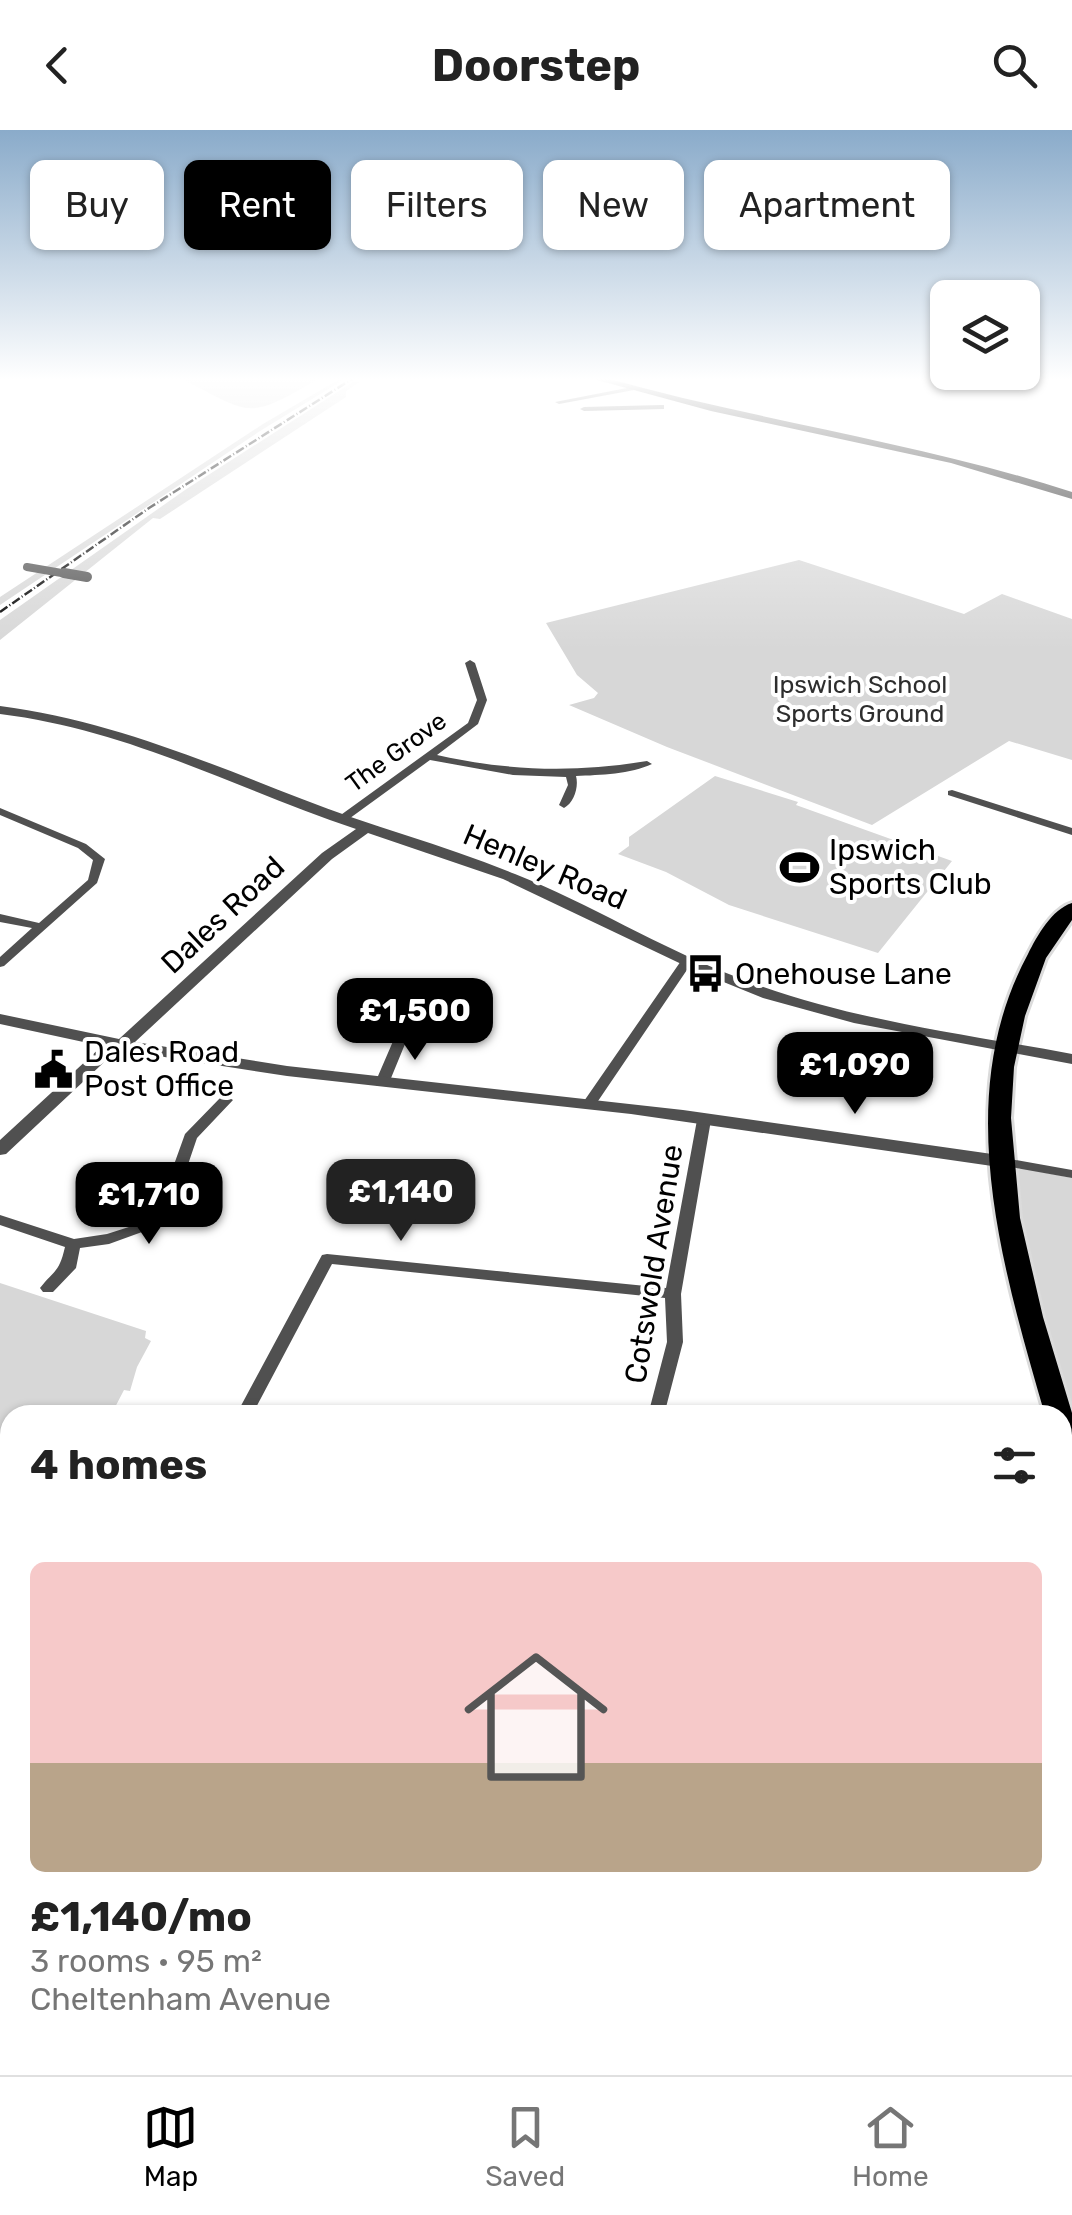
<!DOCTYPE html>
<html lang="en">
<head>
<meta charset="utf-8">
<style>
	body { margin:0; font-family:Rubik,sans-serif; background:#f6f6f6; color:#222; height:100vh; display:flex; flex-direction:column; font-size:38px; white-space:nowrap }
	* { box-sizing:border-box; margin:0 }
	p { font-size:32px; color:#767676 }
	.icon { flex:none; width:55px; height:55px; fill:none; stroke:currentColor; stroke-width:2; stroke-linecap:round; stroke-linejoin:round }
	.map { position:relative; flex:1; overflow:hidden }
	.sheet { position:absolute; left:0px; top:1275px; width:1072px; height:670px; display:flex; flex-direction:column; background:#fff; border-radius:30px 30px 0 0; box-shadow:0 2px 8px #0004 }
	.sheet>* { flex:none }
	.banner { position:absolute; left:30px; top:30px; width:1012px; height:90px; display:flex; gap:20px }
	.buttons { position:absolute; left:930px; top:150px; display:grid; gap:20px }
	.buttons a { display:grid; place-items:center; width:110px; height:110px; border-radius:15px; background:#fff; box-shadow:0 2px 8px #0004; font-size:50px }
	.price { position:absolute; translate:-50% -85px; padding:0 22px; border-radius:20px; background:#000; color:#fff; font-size:32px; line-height:65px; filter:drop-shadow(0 2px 5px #0008) }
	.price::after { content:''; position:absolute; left:50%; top:60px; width:30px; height:22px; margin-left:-15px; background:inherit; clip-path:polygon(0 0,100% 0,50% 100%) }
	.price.current { background:#222; color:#fff }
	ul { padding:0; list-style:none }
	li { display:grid; align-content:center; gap:20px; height:530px; padding:0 30px }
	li+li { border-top:2px solid #e0e0e0 }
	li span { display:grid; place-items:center; height:310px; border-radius:15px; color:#555 }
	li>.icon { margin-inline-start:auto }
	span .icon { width:180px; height:180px; fill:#fffc; stroke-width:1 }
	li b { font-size:42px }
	h2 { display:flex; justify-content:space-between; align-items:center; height:120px; padding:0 30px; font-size:42px }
	.tag { padding:0 35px; border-radius:15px; background:#fff; box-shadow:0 2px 8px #0004; font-size:35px; line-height:90px }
	.tag.current { background:#000; color:#fff }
	header { display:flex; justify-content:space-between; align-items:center; height:130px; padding:0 30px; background:#fff; font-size:45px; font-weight:700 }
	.dock { display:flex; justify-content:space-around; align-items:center; height:140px; border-top:2px solid #e0e0e0; background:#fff; font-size:28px; color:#767676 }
	.dock a { display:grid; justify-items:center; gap:5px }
	.dock .current { color:#000 }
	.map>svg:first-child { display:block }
	.green { fill:#d7d7d7 }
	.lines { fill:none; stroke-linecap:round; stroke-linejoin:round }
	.primary-casing { stroke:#dbdbdb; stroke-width:6 }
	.minor { fill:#505050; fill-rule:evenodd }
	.tertiary { fill:#505050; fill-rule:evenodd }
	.secondary { fill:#1d1d1d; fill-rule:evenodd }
	.primary { fill:#000; fill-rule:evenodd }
	.rail { stroke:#000; stroke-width:2.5; stroke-dasharray:9 2.5 1 2.5; stroke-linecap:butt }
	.minor-bridge-far1 { stroke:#505050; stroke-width:8 }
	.minor-bridge { stroke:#505050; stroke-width:10 }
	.labels { text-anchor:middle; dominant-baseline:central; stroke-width:8; stroke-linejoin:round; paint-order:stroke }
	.far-park-label { font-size:25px; fill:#2e2e2e; stroke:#fff }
	.far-street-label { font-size:25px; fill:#000; stroke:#fff }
	.poi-label { font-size:30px; fill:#000; stroke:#fff; text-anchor:start }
	.street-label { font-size:30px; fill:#000; stroke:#fff }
</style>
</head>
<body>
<header><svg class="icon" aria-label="back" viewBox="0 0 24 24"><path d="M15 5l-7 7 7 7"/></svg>Doorstep<svg class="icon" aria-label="search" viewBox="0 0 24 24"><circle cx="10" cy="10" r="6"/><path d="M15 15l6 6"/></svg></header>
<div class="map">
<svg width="1072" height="1945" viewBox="0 0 1072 1945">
	<rect width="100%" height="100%" fill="#fff"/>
	<path class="green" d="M178 247H322C245 291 255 286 178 247Z
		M343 247H348L260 301 0 475V467L263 294Z
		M361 251 346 261V267L160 389 153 388 0 510V490L185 360 353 252Z
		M799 430 964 484 1002 464 1072 489V630L1009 611 872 695 667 617 569 575 594 568 598 563 577 545 546 493Z
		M715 646 798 672 796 675 952 731 878 823 729 775 666 742 618 724 629 716V707Z
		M1021 1038 1072 1048V1284C1047 1204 1021 1127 1013 1043Z
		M0 1153 146 1201 145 1208 151 1211 137 1237 130 1261 124 1260 111 1285H10V1473L0 1490Z
		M0 1521 10 1524V1665L0 1677Z
		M1063 1673 1072 1674V1945H643L650 1935H1062Z"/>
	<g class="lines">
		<defs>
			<path id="primary" d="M1072 773V790L1046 828 1025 886 1014 937 1011 988 1020 1088 1043 1187 1072 1283V1338L1062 1335V1285H1045C1003 1139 950 968 1028 824 1037 806 1052 779 1072 773Z"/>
		</defs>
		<use href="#primary" class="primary-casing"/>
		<path class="minor" d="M632 257 634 260 559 274 555 272Z
			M661 275H664V279L584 281 580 279 584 277Z
			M470 530 475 533 487 570 478 594 437 625C508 641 575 643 647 631L652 634C631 644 600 645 576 646 579 657 574 673 564 678L559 675 568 655 566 647 513 645 430 630 346 691H338V687L468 593 477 570 465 533Z
			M952 660 1072 698V705L948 665V661Z
			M0 678 86 714 105 729 97 753 4 836 0 837V827L32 798 0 792V784L39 793 88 750 93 730 78 718 0 685Z
			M687 827 693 831 596 974 589 978 584 977 582 974 683 828Z
			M422 854 428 858 389 953 387 956H377L375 953 416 858Z
			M226 966 233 970 197 1008 181 1055 142 1102 109 1114 80 1118 76 1138 53 1162H43L40 1158C55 1139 59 1143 65 1117L0 1095V1085L74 1109 107 1104 132 1096 167 1054 185 1004 221 967Z
			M704 986 711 990 681 1164 683 1212 664 1285H648L667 1212 665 1168 332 1134 252 1285H236L322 1125 327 1124 666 1158 697 990Z
			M999 1027 1072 1040V1048L994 1034 992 1031 994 1028Z
			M56 1935H80L76 1945H51Z
			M486 1935H509L505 1945H481Z"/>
		<path class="tertiary" d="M0 576C107 590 202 630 302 669 372 697 445 715 515 744 590 774 659 817 734 846 842 889 958 903 1072 924V934L854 893 763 868 694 840 503 749 368 703 332 729 135 912 287 936 683 980 999 1025 1008 1031 999 1037 631 984 287 946 126 921H116L6 1024 0 1025V1010L102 916 0 894V884L119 909 322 723 356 699C234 658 130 600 0 584Z"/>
		<path class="secondary" d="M586 247H602C758 291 918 312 1072 362V369L951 333 711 281Z"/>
		<use href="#primary" class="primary"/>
		<path class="rail" d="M0 482 149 378 355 247"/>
		<path class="minor-bridge-far1" d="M27 437 79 446"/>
		<path class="minor-bridge" d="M64 443 87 447"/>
	</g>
	<linearGradient id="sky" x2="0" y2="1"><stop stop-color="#8aabca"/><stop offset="0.48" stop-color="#fff"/><stop offset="1" stop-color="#fff" stop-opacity="0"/></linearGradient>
	<rect width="1072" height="519" fill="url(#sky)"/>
	<defs>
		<symbol id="stadium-bare" viewBox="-9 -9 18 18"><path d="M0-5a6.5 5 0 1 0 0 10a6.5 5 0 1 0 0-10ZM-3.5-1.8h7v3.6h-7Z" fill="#000" stroke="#fff" stroke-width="2.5" paint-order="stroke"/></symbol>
		<symbol id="bus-bare" viewBox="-9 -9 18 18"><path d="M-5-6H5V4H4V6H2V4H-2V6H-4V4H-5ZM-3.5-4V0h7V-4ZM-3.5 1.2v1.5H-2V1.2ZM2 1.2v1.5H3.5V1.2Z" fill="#000" stroke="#fff" stroke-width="2.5" paint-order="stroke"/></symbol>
		<symbol id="civic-bare" viewBox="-9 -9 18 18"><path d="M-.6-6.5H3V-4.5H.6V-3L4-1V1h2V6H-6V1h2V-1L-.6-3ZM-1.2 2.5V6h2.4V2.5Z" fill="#000" stroke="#fff" stroke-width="2.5" paint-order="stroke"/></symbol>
	</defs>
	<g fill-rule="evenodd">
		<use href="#stadium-bare" x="772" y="710" width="55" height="55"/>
		<use href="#bus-bare" x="678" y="816" width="55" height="55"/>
		<use href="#civic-bare" x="26" y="912" width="55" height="55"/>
	</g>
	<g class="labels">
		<g class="far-park-label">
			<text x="860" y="554">Ipswich School<tspan x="860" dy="29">Sports Ground</tspan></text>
		</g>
		<g class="far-street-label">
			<text transform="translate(396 622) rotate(-36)">The Grove</text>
		</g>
		<g class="poi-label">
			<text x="829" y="720">Ipswich<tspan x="829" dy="34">Sports Club</tspan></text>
			<text x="735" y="844">Onehouse Lane</text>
			<text x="84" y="922">Dales Road<tspan x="84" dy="34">Post Office</tspan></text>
		</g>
		<g class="street-label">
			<text transform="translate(545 737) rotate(23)">Henley Road</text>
			<text transform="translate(223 785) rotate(-43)">Dales Road</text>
			<text transform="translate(654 1134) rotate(-81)">Cotswold Avenue</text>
		</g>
	</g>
</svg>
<div class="buttons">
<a><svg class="icon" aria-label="layers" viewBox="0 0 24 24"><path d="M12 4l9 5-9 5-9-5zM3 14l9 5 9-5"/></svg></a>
</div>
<b class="price" style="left:415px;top:933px">£1,500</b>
<b class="price" style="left:855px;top:987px">£1,090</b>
<b class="price current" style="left:401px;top:1114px">£1,140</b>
<b class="price" style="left:149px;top:1117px">£1,710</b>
<div class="banner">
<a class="tag">Buy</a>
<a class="tag current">Rent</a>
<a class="tag">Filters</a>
<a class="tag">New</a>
<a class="tag">Apartment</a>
</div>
<section class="sheet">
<h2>4 homes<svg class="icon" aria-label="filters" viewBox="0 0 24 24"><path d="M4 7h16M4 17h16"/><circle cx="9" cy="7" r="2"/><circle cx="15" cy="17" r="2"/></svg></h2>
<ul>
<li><span style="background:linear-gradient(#f6c9c9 65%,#b9a48a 0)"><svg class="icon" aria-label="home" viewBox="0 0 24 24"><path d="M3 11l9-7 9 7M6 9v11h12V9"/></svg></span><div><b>£1,140/mo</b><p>3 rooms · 95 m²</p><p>Cheltenham Avenue</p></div></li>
</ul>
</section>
</div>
<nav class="dock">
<a class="current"><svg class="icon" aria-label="map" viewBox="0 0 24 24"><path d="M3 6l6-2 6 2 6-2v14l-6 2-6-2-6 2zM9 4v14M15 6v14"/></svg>Map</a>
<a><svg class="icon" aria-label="saved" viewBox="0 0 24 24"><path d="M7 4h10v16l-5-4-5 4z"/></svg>Saved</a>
<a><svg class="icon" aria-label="home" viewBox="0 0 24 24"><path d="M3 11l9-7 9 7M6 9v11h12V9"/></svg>Home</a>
</nav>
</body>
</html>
